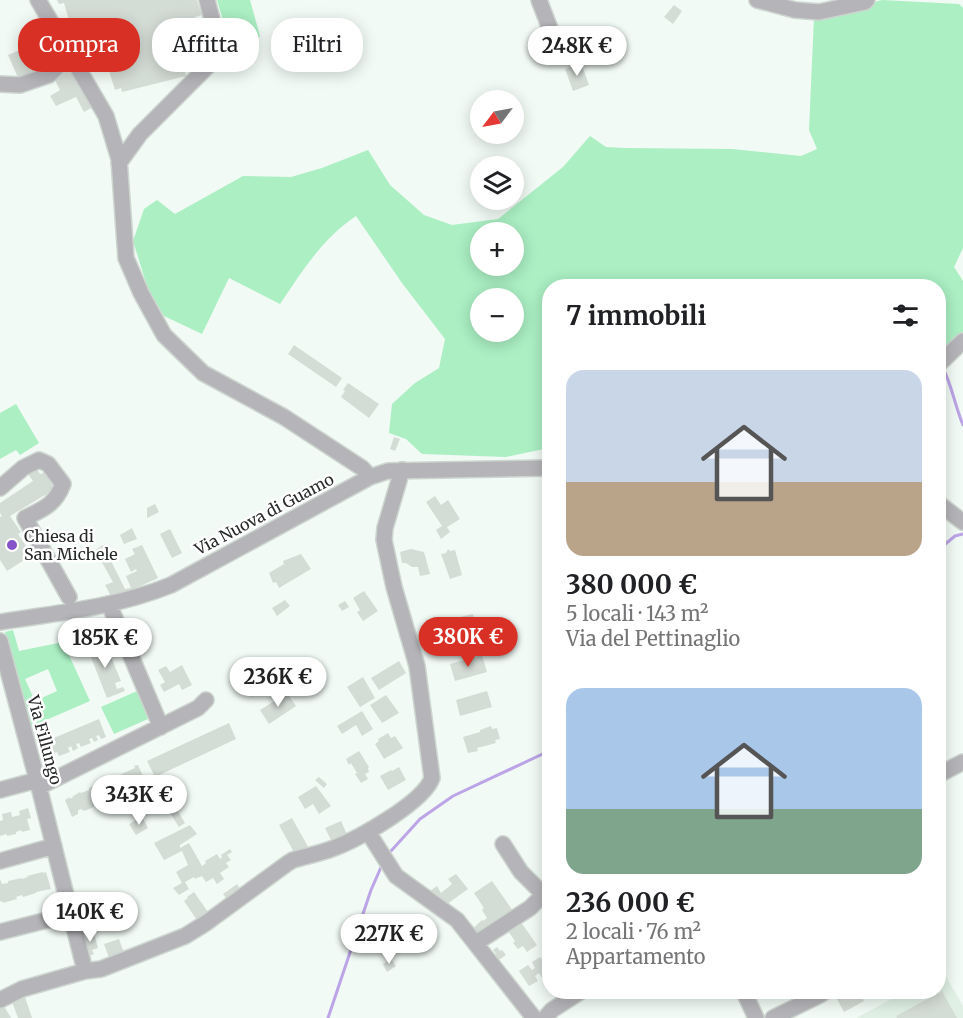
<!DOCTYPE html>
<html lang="it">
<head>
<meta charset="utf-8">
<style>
	body { margin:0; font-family:Merriweather,serif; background:#f2f2f2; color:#202124; height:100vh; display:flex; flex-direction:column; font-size:22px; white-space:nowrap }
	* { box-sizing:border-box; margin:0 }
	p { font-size:20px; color:#757577 }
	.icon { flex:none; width:33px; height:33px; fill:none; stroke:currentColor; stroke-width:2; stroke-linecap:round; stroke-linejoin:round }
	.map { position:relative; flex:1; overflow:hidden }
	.drawer { position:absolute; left:542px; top:279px; width:404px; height:720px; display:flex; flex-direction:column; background:#fff; border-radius:24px; box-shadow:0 3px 15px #0003 }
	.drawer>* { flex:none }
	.guide { position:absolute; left:18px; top:18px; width:434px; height:54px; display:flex; gap:12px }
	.needle { width:39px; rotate:238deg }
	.fabs { position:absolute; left:470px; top:90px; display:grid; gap:12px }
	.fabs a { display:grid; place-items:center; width:54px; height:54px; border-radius:50%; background:#fff; box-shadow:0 3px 15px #0003; font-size:30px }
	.price { position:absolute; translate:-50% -51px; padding:0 14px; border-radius:21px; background:#fff; color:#222; font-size:20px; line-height:39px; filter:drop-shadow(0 2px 3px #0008) }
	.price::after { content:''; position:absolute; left:50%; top:36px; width:18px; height:14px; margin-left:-9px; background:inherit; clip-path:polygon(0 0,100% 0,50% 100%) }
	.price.selected { background:#d93025; color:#fff }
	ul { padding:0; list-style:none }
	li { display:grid; align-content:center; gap:12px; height:318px; padding:0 24px }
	li span { display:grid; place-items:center; height:186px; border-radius:18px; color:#555 }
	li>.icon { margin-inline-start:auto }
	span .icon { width:108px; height:108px; fill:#fffc; stroke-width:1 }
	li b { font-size:26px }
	h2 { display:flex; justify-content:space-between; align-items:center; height:72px; padding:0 24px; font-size:26px }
	.chip { padding:0 21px; border-radius:24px; background:#fff; box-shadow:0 3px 15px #0003; font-size:21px; line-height:54px }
	.chip.selected { background:#d93025; color:#fff }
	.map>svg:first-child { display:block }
	.built { fill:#e0f0e5 }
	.green { fill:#abefc3; fill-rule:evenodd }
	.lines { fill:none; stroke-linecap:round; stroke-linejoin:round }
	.stream { stroke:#bca4e7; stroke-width:3 }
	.building { fill:#d4dcd6 }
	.minor-casing { stroke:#cdd5cf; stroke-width:18 }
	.minor { stroke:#b5b4b8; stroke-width:15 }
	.poi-dot { fill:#8652ca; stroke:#fff; stroke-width:2 }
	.labels { text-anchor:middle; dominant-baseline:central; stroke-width:5; stroke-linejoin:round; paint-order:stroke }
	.street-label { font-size:16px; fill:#272a28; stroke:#fff }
	.poi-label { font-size:16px; fill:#272a28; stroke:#fff; text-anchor:start }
</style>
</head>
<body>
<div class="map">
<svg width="963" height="1018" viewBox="0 0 963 1018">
	<rect width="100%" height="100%" fill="#f1faf4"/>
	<path class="built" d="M943 971 963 1006V1018H856L905 992H938V974Z"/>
	<path class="green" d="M217 0H250L260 36 244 53H233Z
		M882 0 959 4 963 8V248L954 267 963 281V332L938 355V286H549V448L506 457 422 454 406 439 389 433 392 404 415 383 439 368 445 339 402 283 356 216C322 239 303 270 280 304L229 278 202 334 164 316 148 289 133 241 144 209 157 200 175 214 243 176 291 177 322 168 368 150 390 185 424 215 452 225 498 219 563 167 590 136 606 147 625 148 732 149 801 156 817 149 809 130 814 18ZM480 232H513V266H480ZM480 298H513V332H480Z
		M16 404 39 443 20 455 16 450 0 459V413Z
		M13 630 19 651 63 642 90 701 30 727 5 632ZM48 669 57 691 35 701 25 679Z
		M137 691 148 719 114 734 101 707Z"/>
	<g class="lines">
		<path class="stream" d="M943 368C952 386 955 406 963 425
			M938 550 955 536 963 534
			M391 851 420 819 453 796 549 751
			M328 1018 371 890 382 865"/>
	</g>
	<path class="building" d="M57 0H197L202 15 195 17 203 43 187 48 190 57 182 60 186 76 122 92 121 88 115 90 103 51 95 54 92 47 83 51 73 23 70 24 64 3 59 4Z
		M674 5 682 11 673 24 664 17Z
		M564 41 567 50 559 52 557 43Z
		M24 48 36 75 20 82 8 55Z
		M581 63 589 85 573 91 565 69Z
		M70 69 93 107 84 112 76 97 56 106 50 96 60 90 54 78Z
		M294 345 342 378 336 387 288 354Z
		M348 383 379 404 369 418 341 397 345 391 343 390Z
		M394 437 400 439 395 451 390 449Z
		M35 465 40 474 44 473 55 489 10 516 21 532 18 534 32 555 7 571 0 560V517L2 516 0 513V503L33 481 26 471Z
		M435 496 441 505 448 500 460 519 447 527 450 532 441 539 436 530 442 526 426 502Z
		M155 504 159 512 147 518V508Z
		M132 528 137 539 124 544 120 535Z
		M170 529 182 553 172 558 160 534Z
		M103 545 125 589 131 588 126 576 137 571 136 569 131 572 125 559 135 554 132 549 142 545 158 578 132 590 111 596 105 585 113 582 95 550Z
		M411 549 424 552 430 574 420 576 418 567H412L406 563H402L400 552Z
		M448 549 450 551 455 550 462 575 450 579 441 554 446 553Z
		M301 554 311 569 279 588 276 582 273 583 269 573 284 564 283 561Z
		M364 591 378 611 363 621 357 612 360 610 353 598Z
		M285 600 290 606 277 616 272 608Z
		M345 601 349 607 342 611 338 605Z
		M473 614 479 635 483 634 484 639 466 644 460 617Z
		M104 640 121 681 115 683 117 689 123 687 125 691 107 698 87 647Z
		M482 655 487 672 455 681 450 664Z
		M399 661 406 673 379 690 371 678Z
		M182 665 192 685 182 690 179 684 164 692 160 685 165 682 158 670 166 666 170 672Z
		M270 666 279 680 251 697 243 684Z
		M363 677 375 698 360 707 347 687Z
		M487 691 492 707 460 716 456 700Z
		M287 693 296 706 269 724 260 710Z
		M386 695 399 713 382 723 370 705Z
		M362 711 373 729 362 736 356 725 342 734 337 726Z
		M99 719 106 737 101 739 99 735 96 736 98 740 94 742 92 738 89 739 91 743 81 747 79 743 76 744 78 748 73 751 71 746 68 748 70 752 59 756 57 752 54 753 49 740Z
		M229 723 236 739 155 777 147 761Z
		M491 726 492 729 497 728 500 739 495 740 496 743 477 748 478 751 468 753 463 737 480 732V730Z
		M388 733 391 738 395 736 403 748 384 759 375 744 379 741 378 739Z
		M359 751 369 767 368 768 369 772 365 774 368 779 361 783 355 774 357 773 351 763 349 765 346 759Z
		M138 765 144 778H143V784L133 788 130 786 126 788V791L116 796 114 793 110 795V799L100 804 97 801 94 803V807L84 811 81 809 79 810H78V814L72 817 65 800 70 797V799L73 797V796L80 792 81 793 89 790V788L102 782V783L135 768 134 766Z
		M399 767 406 780 388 790 380 776 391 770 392 771Z
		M319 777 327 784 324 788 315 780Z
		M316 786 331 806 319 814 313 804 305 809 298 797Z
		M170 798 185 823 179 827 168 810 165 812 160 804Z
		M28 808 31 818 27 819 30 830 22 832 21 830 16 832V834L7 836V834L0 836V821L3 820 2 814 11 812 12 817 20 815 19 811Z
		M142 817 148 828 136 835 129 824Z
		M292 818 311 852 296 856 279 825Z
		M341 821 349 839 334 846 325 828Z
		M190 825 197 834 180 845V848L189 843 202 866 206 863 205 861 217 854 220 859 222 857 221 855 230 849 232 852 227 855 231 860 226 863 229 867 220 873 224 879 217 884 213 878 206 882 202 876 195 879 194 877 185 882 189 889 179 895 173 888 182 883 176 872 188 865 182 851 164 860 154 843Z
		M43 872V873L46 872 51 889 36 892V893L23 897 22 895 16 897 17 899 3 903 2 901 0 902V879L2 884 8 883V881L22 878V879L28 877 27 876Z
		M456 874 468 889 443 907 426 894 437 886 441 893 452 884 448 879Z
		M492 881 537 945 527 952 523 946 518 949 513 943 515 941 506 928 478 941 469 932 482 920 483 921 487 918 482 910 484 908 474 893Z
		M237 884 240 889 228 901 223 894Z
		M194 892 210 915 199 923 184 901 188 898 187 897Z
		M410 925 420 941 399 954 390 938Z
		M94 933 98 948 92 950 94 954 89 956 82 936Z
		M119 939 126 958 111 963 104 944Z
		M497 947 500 951 502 950 506 955 496 962 492 957 496 954 493 950Z
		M540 957 549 968V974L542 978 539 973 535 976 538 981 529 986 519 971 528 965 532 970 535 968 532 962Z
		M391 959 396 966 387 972 383 964Z
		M942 991 957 1018H897L896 1016Z
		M847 992H859L864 1001 844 1012 837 999 847 993Z
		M24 994 32 1018H18L11 999Z
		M4 1006 11 1018H0V1008Z"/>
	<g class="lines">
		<defs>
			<path id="minor" d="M38 0 106 116 119 159 126 258 141 293 164 335 203 373 284 417 362 468 370 477
				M539 0 554 39
				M757 0 795 10 819 12 865 2 867 0
				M0 84 20 85 49 75 57 67V50L64 44
				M119 163 140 134 212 62 213 23 207 0
				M938 365 963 341
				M0 488 23 468 39 460 48 464 63 484C55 505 43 509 25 518L69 597
				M938 503 963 522
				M109 604 161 727
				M0 622C58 613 117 607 171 585L370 477 388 471 549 468
				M0 641 39 787 85 971 22 989 0 1000
				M938 775 963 762
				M39 787 198 708 206 700
				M0 790 37 780
				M368 832 396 876 457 920 534 1018
				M0 861 54 846
				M0 932 71 914
				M476 943 530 908 541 897V892L521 872 503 844
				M85 971 101 969 185 936 206 923 288 863 293 860C307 856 321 853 334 848 358 839 424 802 432 778L417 666 394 587 384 540 385 528 402 470
				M744 992 756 1018
				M545 1018 552 1010 580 992
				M773 1018 820 995 824 992"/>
		</defs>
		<use href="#minor" class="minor-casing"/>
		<use href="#minor" class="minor"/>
	</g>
	<circle class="poi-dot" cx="12" cy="545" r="6"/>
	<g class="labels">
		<g class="street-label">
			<text transform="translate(264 514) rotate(-28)">Via Nuova di Guamo</text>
			<text transform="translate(45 740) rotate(75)">Via Fillungo</text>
		</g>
		<g class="poi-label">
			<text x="24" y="536">Chiesa di<tspan x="24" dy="18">San Michele</tspan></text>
		</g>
	</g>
</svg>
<div class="fabs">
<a><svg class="needle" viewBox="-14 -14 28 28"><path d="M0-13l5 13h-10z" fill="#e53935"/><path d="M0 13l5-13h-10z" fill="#757577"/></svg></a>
<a><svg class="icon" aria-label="layers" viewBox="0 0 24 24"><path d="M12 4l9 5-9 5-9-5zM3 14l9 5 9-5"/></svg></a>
<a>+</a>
<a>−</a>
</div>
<b class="price" style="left:577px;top:77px">248K €</b>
<b class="price selected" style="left:468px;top:668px">380K €</b>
<b class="price" style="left:105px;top:669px">185K €</b>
<b class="price" style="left:278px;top:708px">236K €</b>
<b class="price" style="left:139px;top:826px">343K €</b>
<b class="price" style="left:90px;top:943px">140K €</b>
<b class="price" style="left:389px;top:965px">227K €</b>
<div class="guide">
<a class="chip selected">Compra</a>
<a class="chip">Affitta</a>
<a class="chip">Filtri</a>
</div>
<section class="drawer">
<h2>7 immobili<svg class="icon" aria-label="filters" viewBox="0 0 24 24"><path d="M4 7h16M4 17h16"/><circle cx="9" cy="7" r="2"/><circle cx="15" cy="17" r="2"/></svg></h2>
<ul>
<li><span style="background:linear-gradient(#c9d6e8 60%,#b9a48a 0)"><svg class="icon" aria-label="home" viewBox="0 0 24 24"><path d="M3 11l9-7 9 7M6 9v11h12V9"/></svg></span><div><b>380 000 €</b><p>5 locali · 143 m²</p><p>Via del Pettinaglio</p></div></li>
<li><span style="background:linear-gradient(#a9c7e8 65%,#7fa58c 0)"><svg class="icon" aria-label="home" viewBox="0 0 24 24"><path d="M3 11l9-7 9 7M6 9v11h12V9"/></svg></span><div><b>236 000 €</b><p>2 locali · 76 m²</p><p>Appartamento</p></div></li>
</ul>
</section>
</div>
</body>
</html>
